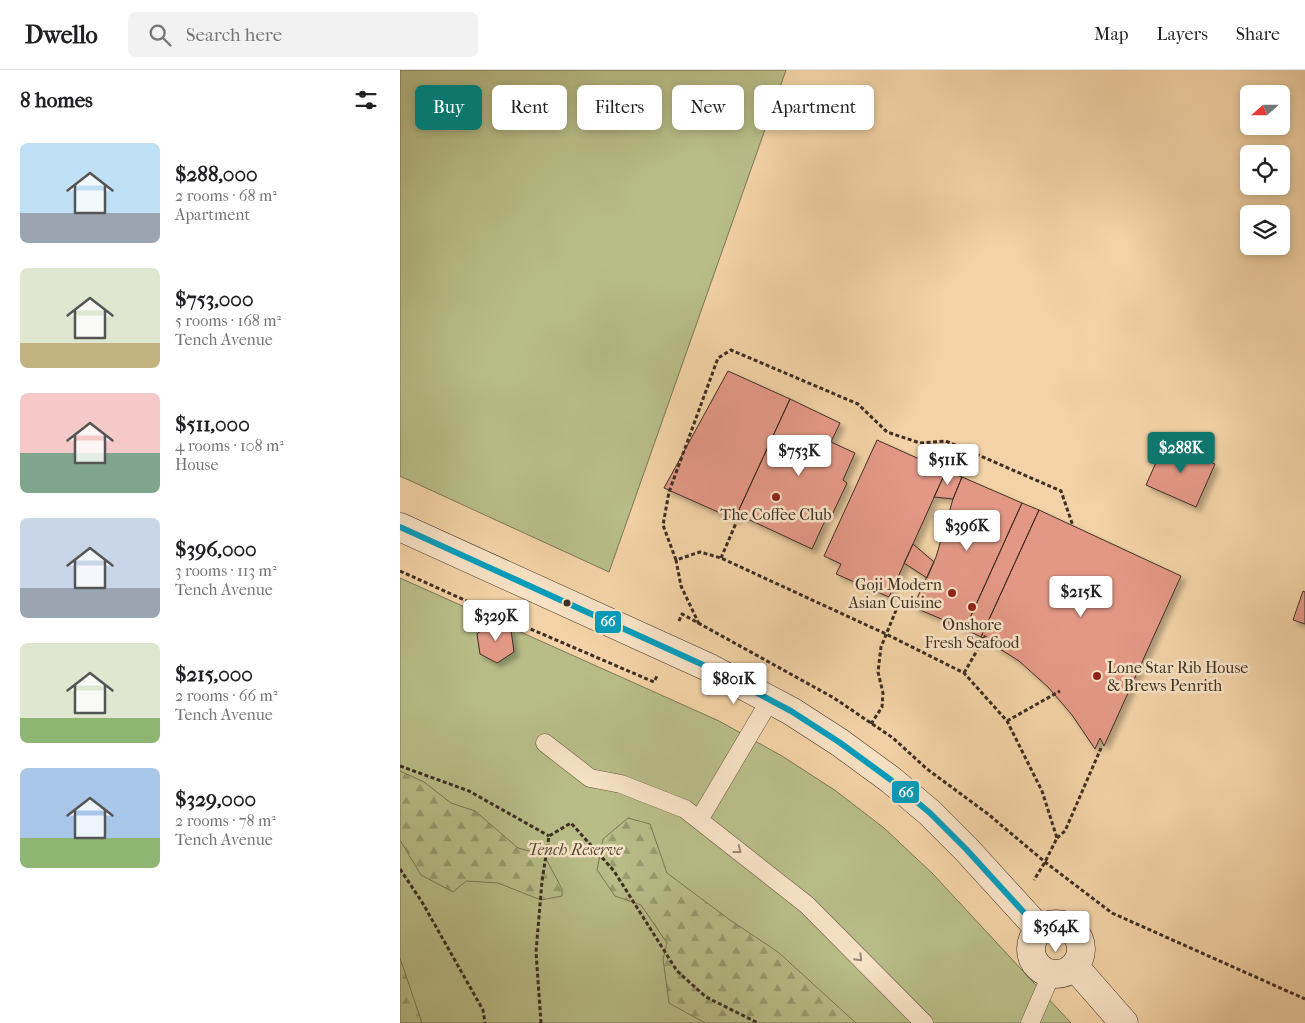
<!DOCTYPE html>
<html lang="en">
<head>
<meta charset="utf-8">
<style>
	body { margin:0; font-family:"IM FELL French Canon",serif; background:#f2f2f2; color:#202124; height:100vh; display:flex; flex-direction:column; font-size:19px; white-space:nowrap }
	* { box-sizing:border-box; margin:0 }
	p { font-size:16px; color:#757577 }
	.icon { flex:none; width:28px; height:28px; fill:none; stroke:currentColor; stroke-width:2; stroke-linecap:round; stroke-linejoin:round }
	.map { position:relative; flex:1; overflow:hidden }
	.panel { display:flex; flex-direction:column; background:#fff; width:400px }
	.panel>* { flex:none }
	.hud { position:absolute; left:15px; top:15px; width:475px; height:45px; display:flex; gap:10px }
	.needle { width:32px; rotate:249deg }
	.fabs { position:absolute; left:840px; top:15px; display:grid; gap:10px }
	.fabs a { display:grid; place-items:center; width:50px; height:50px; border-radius:8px; background:#fff; box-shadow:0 2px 8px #0003; font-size:25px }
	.price { position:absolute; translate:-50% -42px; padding:0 11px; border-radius:5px; background:#fff; color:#222; font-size:16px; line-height:32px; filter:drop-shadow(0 1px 2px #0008) }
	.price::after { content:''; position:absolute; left:50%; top:30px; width:15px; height:11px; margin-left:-8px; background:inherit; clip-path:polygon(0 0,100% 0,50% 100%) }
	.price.active { background:#0f766e; color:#fff }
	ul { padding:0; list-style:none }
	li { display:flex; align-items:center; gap:15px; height:125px; padding:0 20px }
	li span { display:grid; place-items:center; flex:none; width:140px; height:100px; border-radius:8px; color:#555 }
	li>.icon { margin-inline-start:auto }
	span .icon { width:60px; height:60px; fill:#fffc; stroke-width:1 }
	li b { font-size:21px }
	h2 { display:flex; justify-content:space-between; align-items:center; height:60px; padding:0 20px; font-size:21px }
	.tag { padding:0 18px; border-radius:8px; background:#fff; box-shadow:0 2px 8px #0003; font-size:18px; line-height:45px }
	.tag.active { background:#0f766e; color:#fff }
	header { display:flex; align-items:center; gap:30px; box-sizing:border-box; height:70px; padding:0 25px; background:#fff; border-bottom:1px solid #e0e0e0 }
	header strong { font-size:24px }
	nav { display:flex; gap:28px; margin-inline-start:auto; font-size:18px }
	.search { width:350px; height:45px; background:#f2f2f2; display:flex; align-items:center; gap:12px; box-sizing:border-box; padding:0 18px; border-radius:8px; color:#757577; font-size:19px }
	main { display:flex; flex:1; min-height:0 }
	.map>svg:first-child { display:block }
	.green { fill:#b8bd88; stroke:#7b7656 }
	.forest { fill:url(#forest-firs); stroke:#7b7656 }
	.building { fill:#e39886; stroke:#3e2e24; filter:url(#shadow) }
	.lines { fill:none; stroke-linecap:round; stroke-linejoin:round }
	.lane-casing { stroke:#6b5744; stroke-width:19 }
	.secondary-casing { stroke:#3e2e24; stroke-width:29 }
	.path { stroke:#3e2e24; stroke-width:3; stroke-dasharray:4 2.5; stroke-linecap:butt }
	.lane { stroke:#f7e2c5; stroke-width:18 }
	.secondary { stroke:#f7e2c5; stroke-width:28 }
	.bus-1-casing { stroke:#f7e2c5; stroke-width:10 }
	.bus-1 { stroke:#069dbd; stroke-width:6 }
	.oneway { stroke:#9a8874 }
	.poi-dot { fill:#8f2418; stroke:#f7e2c5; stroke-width:2 }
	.bus-dot { fill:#3e2e24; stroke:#f7e2c5; stroke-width:2 }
	.labels { text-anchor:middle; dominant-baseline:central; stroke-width:5; stroke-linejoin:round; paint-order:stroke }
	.poi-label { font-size:16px; fill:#3e2e24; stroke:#f7e2c5 }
	.park-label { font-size:16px; font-style:italic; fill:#564b38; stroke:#f7e2c5 }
	.line-badge { stroke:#f7e2c5; stroke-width:2 }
	.badge-label { font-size:14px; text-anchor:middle; font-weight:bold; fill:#fff }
</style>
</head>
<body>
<header>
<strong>Dwello</strong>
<div class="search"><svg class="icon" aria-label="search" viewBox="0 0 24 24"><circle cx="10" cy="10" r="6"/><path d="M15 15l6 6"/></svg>Search here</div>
<nav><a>Map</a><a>Layers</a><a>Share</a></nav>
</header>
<main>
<section class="panel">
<h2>8 homes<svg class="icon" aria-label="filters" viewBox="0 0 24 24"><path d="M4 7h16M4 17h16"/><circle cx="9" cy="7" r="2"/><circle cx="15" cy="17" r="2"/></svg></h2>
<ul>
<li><span style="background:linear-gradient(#bfe0f5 70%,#9aa5b1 0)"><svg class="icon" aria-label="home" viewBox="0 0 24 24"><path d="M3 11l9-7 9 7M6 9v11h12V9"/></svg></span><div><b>$288,000</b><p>2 rooms · 68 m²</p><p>Apartment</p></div></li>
<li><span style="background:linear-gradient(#dfe7d0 75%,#c2b280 0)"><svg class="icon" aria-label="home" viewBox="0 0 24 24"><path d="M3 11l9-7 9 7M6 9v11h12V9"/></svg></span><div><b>$753,000</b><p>5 rooms · 168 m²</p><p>Tench Avenue</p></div></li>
<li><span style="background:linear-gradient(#f6c9c9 60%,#7fa58c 0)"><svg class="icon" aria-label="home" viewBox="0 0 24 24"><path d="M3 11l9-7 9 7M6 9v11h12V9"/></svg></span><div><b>$511,000</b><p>4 rooms · 108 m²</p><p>House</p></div></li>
<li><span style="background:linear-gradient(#c9d6e8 70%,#9aa5b1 0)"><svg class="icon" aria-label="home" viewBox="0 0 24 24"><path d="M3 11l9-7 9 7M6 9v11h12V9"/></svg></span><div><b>$396,000</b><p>3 rooms · 113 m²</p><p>Tench Avenue</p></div></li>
<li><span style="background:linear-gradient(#dfe7d0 75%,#8fb573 0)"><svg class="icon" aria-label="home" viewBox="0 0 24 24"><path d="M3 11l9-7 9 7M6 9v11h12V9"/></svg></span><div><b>$215,000</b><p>2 rooms · 66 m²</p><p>Tench Avenue</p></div></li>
<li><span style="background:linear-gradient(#a9c7e8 70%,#8fb573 0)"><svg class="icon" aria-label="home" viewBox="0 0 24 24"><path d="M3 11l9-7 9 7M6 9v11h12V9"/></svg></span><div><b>$329,000</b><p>2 rooms · 78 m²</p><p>Tench Avenue</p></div></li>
</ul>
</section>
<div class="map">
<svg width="905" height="953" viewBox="0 0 905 953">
	<defs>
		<pattern id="forest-firs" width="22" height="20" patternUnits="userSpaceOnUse" patternTransform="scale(1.25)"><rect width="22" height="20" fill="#b8bd88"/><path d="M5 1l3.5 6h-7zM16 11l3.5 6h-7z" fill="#979a6f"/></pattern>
		<filter id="shadow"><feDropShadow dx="4.5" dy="4.5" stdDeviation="2.5" flood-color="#0004"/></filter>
	</defs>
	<rect width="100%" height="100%" fill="#f2d2a6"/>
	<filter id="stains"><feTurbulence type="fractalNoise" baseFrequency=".004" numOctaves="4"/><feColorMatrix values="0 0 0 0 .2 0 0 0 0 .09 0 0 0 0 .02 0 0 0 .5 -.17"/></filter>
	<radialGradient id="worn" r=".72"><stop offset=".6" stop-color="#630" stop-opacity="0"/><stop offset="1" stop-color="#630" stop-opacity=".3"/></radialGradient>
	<path class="green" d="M0 0H386L209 502 0 406Z
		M0 508 319 651 382 686 436 721 484 758 532 803 671 953H0Z"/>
	<path class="forest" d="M0 701 24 712 51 733 75 741 118 778 144 785 162 819V826L141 830 98 813 66 811 53 822 21 805 0 770Z
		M228 748 250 754 267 803 330 850 378 882 456 953H305L269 933 263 889 267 873 241 835 215 826 197 800 203 769Z
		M0 888 22 953H0Z"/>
	<path class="building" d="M328 301 390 329 337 444 336 450 264 418Z
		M390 329 440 353 431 372 455 383 443 410 447 413 433 443 429 442 412 479 337 444Z
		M477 370 546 401 489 527 436 504 441 494 424 486Z
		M765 372 815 394 796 437 746 415Z
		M546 401 562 407 553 429 534 427Z
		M562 407 622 433 565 559 513 537 536 487 553 429Z
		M622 433 639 440 581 567 565 559Z
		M639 440 781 506 704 676 700 668 695 679 672 645 648 617 619 591 581 567Z
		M513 474 534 492 527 508 504 493Z
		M903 521 905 522V554L893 550Z
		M92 551 111 560 114 582 97 593 80 584 77 564Z"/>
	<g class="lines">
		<defs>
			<path id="lane" d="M145 673 190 708 221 714 285 739 407 835 524 953
				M299 750 370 630
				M630 953 651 905"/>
			<path id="secondary" d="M0 457 310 598 391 641 439 672 491 710 530 743 566 779 639 859
				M631 879a25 25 0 1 1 50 0a25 25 0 1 1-50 0Z
				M675 897 724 953"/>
		</defs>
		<use href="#lane" class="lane-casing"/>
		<use href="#secondary" class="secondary-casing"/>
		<path class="path" d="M321 488 336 453
			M276 490 263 455 269 422 318 288 331 280 458 334 487 362 520 373 546 371 661 421 673 456
			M0 501 91 542 254 612 257 606
			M279 551 282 544 434 628 493 668 527 699 588 744 645 792 712 843 905 929
			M299 554 281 516 276 490 300 482 321 488 486 564 564 603 607 651 642 721 657 768 645 792 634 810
			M564 603 586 565
			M607 651 660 621
			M471 654 482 637 483 623 478 602 481 577 501 528
			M0 696 69 721 149 766
			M657 768 665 761 701 678
			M0 799 22 832 83 940 85 953
			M141 953 136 882 142 811 149 766 171 753 214 801 277 901 306 927 358 953"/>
		<use href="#lane" class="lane"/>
		<use href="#secondary" class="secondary"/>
		<defs>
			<path id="bus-1" d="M0 457 310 598 391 641 439 672 491 710 530 743 566 779 639 859"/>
		</defs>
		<use href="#bus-1" class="bus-1-casing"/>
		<use href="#bus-1" class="bus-1"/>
	</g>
	<defs><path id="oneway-chevron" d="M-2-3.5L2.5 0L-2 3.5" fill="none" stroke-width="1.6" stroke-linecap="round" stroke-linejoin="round" transform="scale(1.25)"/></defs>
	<g class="oneway">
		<use href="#oneway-chevron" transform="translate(338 780) rotate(38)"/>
		<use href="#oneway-chevron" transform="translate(459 888) rotate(45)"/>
	</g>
	<g class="poi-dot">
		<circle cx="376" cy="427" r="5"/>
		<circle cx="552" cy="523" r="5"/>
		<circle cx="572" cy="537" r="5"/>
		<circle cx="697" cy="606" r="5"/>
	</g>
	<circle class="bus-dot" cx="167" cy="533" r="4.5"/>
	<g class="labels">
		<g class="poi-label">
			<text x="376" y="444">The Coffee Club</text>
			<text x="542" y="514" text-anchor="end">Goji Modern<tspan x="542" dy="18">Asian Cuisine</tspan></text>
			<text x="572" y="554">Onshore<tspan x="572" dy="18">Fresh Seafood</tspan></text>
			<text x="707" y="597" text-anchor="start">Lone Star Rib House<tspan x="707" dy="18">&amp; Brews Penrith</tspan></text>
		</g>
		<g class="park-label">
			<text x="175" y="779">Tench Reserve</text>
		</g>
	</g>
	<g class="line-badge">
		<rect x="194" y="540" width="28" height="24" rx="5" fill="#069dbd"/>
		<rect x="491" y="710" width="29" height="24" rx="5" fill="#069dbd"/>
	</g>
	<g class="badge-label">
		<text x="208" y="556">66</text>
		<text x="506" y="727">66</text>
	</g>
	<rect width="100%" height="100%" filter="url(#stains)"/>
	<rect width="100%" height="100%" fill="url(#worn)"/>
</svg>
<div class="fabs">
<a><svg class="needle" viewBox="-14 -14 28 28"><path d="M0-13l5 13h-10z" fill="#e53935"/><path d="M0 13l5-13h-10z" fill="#757577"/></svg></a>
<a><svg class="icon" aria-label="locate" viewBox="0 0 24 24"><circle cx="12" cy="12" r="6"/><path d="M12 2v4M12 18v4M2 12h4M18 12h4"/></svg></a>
<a><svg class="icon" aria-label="layers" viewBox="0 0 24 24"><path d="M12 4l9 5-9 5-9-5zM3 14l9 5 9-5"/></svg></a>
</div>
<b class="price active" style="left:781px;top:404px">$288K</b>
<b class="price" style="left:399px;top:407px">$753K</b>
<b class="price" style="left:548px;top:416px">$511K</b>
<b class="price" style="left:567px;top:482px">$396K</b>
<b class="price" style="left:681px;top:548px">$215K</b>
<b class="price" style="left:96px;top:572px">$329K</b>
<b class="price" style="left:334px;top:635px">$801K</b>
<b class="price" style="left:656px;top:883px">$364K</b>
<div class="hud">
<a class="tag active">Buy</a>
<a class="tag">Rent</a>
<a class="tag">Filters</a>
<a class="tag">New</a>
<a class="tag">Apartment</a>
</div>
</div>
</main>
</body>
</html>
